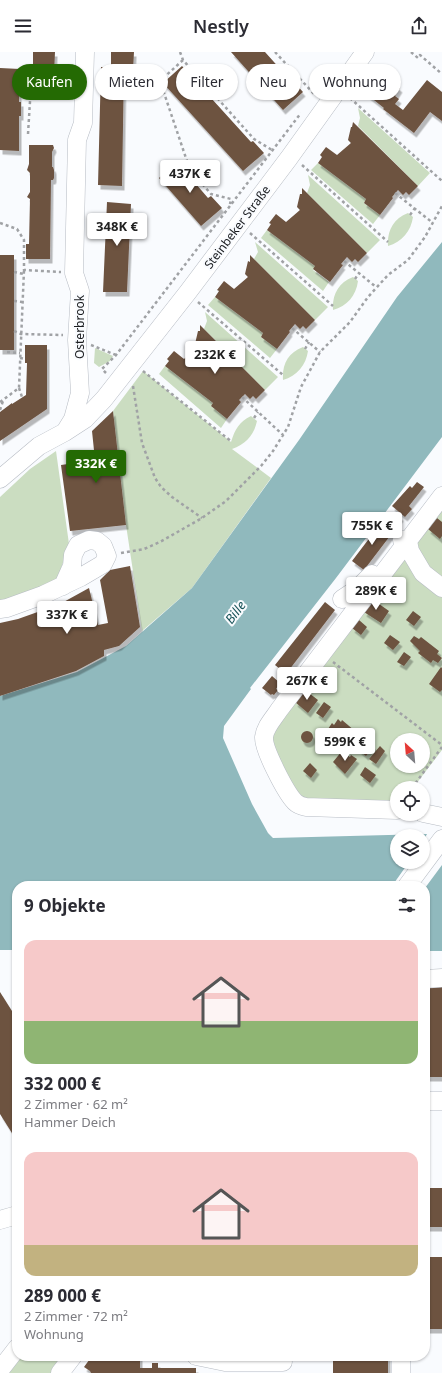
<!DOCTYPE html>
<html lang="de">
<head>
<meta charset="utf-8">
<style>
	body { margin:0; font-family:"Noto Sans",sans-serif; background:#f2f2f3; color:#2b2b33; height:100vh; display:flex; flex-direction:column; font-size:15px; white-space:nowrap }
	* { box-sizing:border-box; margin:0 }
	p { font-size:13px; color:#7c7c81 }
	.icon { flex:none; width:22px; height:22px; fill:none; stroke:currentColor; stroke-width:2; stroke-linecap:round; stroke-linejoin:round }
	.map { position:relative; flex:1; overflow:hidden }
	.drawer { position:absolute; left:12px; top:829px; width:418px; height:480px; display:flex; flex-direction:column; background:#fff; border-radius:16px; box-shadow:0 1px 3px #0004 }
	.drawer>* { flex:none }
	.hud { position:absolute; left:12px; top:12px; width:418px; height:36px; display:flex; gap:8px }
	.needle { width:26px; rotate:334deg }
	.controls { position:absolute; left:390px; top:681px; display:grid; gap:8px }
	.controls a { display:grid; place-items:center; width:40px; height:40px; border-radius:50%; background:#fff; box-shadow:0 1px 3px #0004; font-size:20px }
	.price { position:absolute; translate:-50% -34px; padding:0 9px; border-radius:4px; background:#fff; color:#222; font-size:13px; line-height:26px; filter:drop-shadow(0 1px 2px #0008) }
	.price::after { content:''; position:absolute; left:50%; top:24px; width:12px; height:9px; margin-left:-6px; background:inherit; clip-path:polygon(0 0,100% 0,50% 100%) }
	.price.on { background:#246a03; color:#fff }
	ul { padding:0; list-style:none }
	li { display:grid; align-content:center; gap:8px; height:212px; padding:0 12px }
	li span { display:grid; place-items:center; height:124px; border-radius:12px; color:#555 }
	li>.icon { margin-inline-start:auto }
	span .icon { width:72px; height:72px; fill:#fffc; stroke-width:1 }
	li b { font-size:17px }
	h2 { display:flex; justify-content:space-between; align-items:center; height:48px; padding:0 12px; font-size:17px }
	.chip { padding:0 14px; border-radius:18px; background:#fff; box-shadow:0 1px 3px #0004; font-size:14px; line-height:36px }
	.chip.on { background:#246a03; color:#fff }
	header { display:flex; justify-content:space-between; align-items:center; height:52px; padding:0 12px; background:#fff; font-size:18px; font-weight:600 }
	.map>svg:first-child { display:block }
	.green { fill:#cbddc1; fill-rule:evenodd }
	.water { fill:#90b9bd }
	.pier { fill:#f9fbfe }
	.building { fill:#6d5341; filter:url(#shadow) }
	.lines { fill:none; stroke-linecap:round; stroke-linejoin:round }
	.minor-casing { stroke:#b7bcc4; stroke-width:19 }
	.path { stroke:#a0a2a5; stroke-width:2.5; stroke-dasharray:3 3; stroke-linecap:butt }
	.minor { stroke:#fff; stroke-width:18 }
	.labels { text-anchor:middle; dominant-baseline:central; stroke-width:4; stroke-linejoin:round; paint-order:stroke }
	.street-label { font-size:12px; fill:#1b1d20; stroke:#f9fbfe }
	.water-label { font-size:13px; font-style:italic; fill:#185358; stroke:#f9fbfe }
</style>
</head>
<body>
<header><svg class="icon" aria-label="menu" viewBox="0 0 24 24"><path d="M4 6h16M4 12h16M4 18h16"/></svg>Nestly<svg class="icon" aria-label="share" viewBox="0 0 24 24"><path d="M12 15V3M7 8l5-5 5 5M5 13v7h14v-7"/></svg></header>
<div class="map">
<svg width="442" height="1321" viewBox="0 0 442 1321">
	<defs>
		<filter id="shadow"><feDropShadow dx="2.5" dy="4.5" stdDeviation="0" flood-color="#0004"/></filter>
	</defs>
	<rect width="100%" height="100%" fill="#f9fbfe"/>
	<path class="green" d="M358 56 430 121 418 134 358 74 360 66Z
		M318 111 366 147 364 151 380 163 373 172 311 118Z
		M308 123 380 188 367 201 307 141 310 133Z
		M408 161 413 165C411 179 402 190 388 194 387 179 393 167 408 161Z
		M267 178 315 214 313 218 329 230 323 239 261 186Z
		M255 190 328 255 315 268 254 207 258 200Z
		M353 225 358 229C356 244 347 254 333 258 332 243 338 231 353 225Z
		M215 245 263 281 261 285 277 297 270 306 208 253Z
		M205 260 278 325 265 338 204 277 207 269Z
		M303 295 308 299C306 313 297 324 283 328 282 312 288 301 303 295Z
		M95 296 113 304 110 309 99 315 94 311Z
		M165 314 213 351 211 354 227 367 221 376 159 322Z
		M143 319 231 390C235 377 239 370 251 364L257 369C254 383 246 392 232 397L271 426 192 536 142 579 126 473 113 359Z
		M56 399 69 492 57 529 0 551V445L30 417Z
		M442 437V698L413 736H397V758H305L260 679ZM397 688H423V714H397Z
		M18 1304H68L55 1321H6Z"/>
	<path class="water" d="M442 190V385L336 526 250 636 251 637 224 674 223 686 252 752 268 781 273 786 427 782 423 789V784H397V810H423V790H442V899H425V834H17V898H0V644L77 620 126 594 192 536 299 388 397 245Z"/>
	<path class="pier" d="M425 789H442V813L425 836V834H392L409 810H423V791Z"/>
	<path class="building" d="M33 0H55L54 22H33Z
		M111 0H134L133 18 124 15 122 134 98 133 101 15H111Z
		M231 0H265L291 29 292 28 303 40 283 58Z
		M182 14 251 90 253 89 264 101 243 119 163 31Z
		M0 16 20 17 19 50H21V64H19V99L0 98Z
		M381 21 400 36 395 44 399 47 395 52 403 58 427 28 442 40V69L430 60 414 81 383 57 384 56 365 41Z
		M353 70 418 134 409 143 406 140 403 143 398 138 392 145 393 146 380 163 364 151 366 147 318 111 322 105 320 103 326 95 337 103 351 91 348 88 351 75H352Z
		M29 93H53L54 96 52 100V115H53L54 118V126L53 128H51L50 207H26V192H29L30 147 27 145 30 140V121L27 118 29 112Z
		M177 110 208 146 211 144 222 156 201 174 159 126Z
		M302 136 367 201 358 210 355 207 352 210 347 205 341 212 343 213 330 230 313 217 315 214 267 178 271 172 269 171 276 162 286 170 300 158 297 155 300 142H302Z
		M107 150 131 152 127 240H103Z
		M0 203H14V298H0Z
		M250 203 315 268 306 277 303 274 300 277 295 272 289 279 290 280 277 297 261 285 263 281 215 245 219 239 217 238 224 229 234 237 248 225 245 222 248 209 250 210Z
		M200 273 265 338 256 347 253 344 250 347 245 342 239 348 241 350 227 367 211 354 213 351 165 314 169 309 167 307 174 299 184 307 198 294 195 292 198 279H200Z
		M25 293H47V357L0 389V360L12 351V352L26 343 27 311H25Z
		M113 359 126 473 70 479 61 413 95 408 92 379Z
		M417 430 424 435 409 454 412 457 405 465 392 454 410 434 412 436Z
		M396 460 401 465 393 475 390 474 389 475 387 473 390 468 387 466 391 462 393 464Z
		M437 466 442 470V484L440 487 428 477Z
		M381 471 393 480 364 518 352 509Z
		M130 514 140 575 119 594 104 598V604L76 619 0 644V571L18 567 60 552 89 536 98 573 108 571 100 528 110 518Z
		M372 547 389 559 381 571 364 560Z
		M325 550 335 558 286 622 275 613Z
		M413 559 421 565 414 574 406 568Z
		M359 568 367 575 361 583 352 576Z
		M390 583 400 590 393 598 384 591Z
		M414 584 419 587 421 585 439 599 437 602 442 606 438 611 433 608 431 611 418 601 420 599 410 589Z
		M404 600 411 605 404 614 397 610Z
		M441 615 442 616V638L440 640 429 632Z
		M272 624 280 631 276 637 278 638 274 643 272 642 271 643 262 636Z
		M305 638 318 648 308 661 295 650Z
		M324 650 331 655 323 666 316 661Z
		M338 667 341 670 342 668 355 679 348 690 339 682 338 684 333 681 331 684 326 680 332 671 334 673Z
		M301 685a6 6 0 1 1 12 0a6 6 0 1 1-12 0Z
		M367 688 374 694 366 704 359 698Z
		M380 694 385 699 376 712 369 707Z
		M342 699 350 705 351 703 357 707 345 722 333 710Z
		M310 711 317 718 311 726 303 719Z
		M365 715 376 723 370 731 360 723Z
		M429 933H442V1025H425V984H430Z
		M0 940 17 967V1089L0 1062Z
		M425 1136H442V1175H425Z
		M425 1205H442V1277H425Z
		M92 1304H140V1316H152V1311H158V1316H196V1321H91L90 1319 84 1315Z
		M333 1304H388V1321H333Z"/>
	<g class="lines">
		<defs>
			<path id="minor" d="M65 380 73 367 80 341 77 288 80 239 74 221 77 88 83 71 85 0
				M0 427 39 394 65 380 85 367 104 347 188 240 289 106 365 0
				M402 488 408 489 410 499 423 521 442 536
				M342 547 357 537 372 522
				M0 557 7 556 43 543 81 525 103 512 107 504 103 494 97 489 89 488 78 493 73 503 72 514 63 534
				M397 758 306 755C301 754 298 753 295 750 286 741 263 697 264 685 265 675 274 666 279 658L442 444
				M423 761 442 765
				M407 834 442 787
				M425 927 442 926
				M425 1049H442
				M0 1168 17 1163
				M196 1304 225 1310H283
				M401 1304V1321
				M0 1318 17 1296
				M60 1321 73 1304"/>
		</defs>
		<use href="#minor" class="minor-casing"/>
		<path class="path" d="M180 0 183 8 254 87 272 98
			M275 0 315 43
			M411 0 418 6 420 3 442 22
			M183 8 160 29 190 118 211 142 231 147 230 152
			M350 46 442 129
			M28 82 31 33 70 31
			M302 113 388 190
			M395 141 433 171
			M410 163 415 156
			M0 171 17 177 24 188V218L61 220
			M250 181 333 254
			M344 209 376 235
			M14 220 24 222
			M355 227 359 221
			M14 249 23 250
			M198 250 283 323
			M292 276 320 300
			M14 279 21 282 63 283
			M91 293 116 303
			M305 297 309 290
			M7 300 20 301
			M20 306 25 307
			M143 319 232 390
			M106 321 102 317 116 303 301 61
			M133 334 142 391 155 426 161 435 172 445 202 466
			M19 336 22 345
			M242 345 283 383
			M0 350 19 336 24 218
			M0 358 3 349
			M254 366 258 360
			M121 501 144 497 160 490 202 466 226 449 261 414 273 399 288 375 301 335 320 300 350 270 368 245 388 223 408 208 425 185 442 154
			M333 610 442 693
			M412 736 442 695"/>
		<use href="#minor" class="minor"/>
	</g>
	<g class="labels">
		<g class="street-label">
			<text transform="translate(237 175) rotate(-53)">Steinbeker Straße</text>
			<text transform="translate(79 275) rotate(-90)">Osterbrook</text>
		</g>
		<g class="water-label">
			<text transform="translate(235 560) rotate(-53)">Bille</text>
		</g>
	</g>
</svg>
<div class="controls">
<a><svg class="needle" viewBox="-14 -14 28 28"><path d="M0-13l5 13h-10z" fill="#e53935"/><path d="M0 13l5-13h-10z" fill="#7c7c81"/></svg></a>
<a><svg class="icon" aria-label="locate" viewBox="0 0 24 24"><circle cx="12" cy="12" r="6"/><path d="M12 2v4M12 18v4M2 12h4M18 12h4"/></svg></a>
<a><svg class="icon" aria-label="layers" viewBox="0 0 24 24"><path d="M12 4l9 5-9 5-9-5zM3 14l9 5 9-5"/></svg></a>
</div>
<b class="price" style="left:190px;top:142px">437K €</b>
<b class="price" style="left:117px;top:195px">348K €</b>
<b class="price" style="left:215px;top:323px">232K €</b>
<b class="price on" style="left:96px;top:432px">332K €</b>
<b class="price" style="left:372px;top:494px">755K €</b>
<b class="price" style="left:376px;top:559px">289K €</b>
<b class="price" style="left:67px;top:583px">337K €</b>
<b class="price" style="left:307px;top:649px">267K €</b>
<b class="price" style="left:345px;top:710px">599K €</b>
<div class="hud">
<a class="chip on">Kaufen</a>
<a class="chip">Mieten</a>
<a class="chip">Filter</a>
<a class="chip">Neu</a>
<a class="chip">Wohnung</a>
</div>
<section class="drawer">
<h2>9 Objekte<svg class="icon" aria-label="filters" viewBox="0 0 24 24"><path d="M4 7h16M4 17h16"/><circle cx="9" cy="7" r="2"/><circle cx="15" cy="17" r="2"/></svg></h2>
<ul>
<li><span style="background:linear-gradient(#f6c9c9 65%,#8fb573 0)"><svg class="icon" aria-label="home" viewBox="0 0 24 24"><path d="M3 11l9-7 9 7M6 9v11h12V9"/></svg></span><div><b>332 000 €</b><p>2 Zimmer · 62 m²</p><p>Hammer Deich</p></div></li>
<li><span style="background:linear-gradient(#f6c9c9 75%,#c2b280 0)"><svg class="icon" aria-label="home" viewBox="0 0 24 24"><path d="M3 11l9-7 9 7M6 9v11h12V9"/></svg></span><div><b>289 000 €</b><p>2 Zimmer · 72 m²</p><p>Wohnung</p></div></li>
</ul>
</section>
</div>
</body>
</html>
